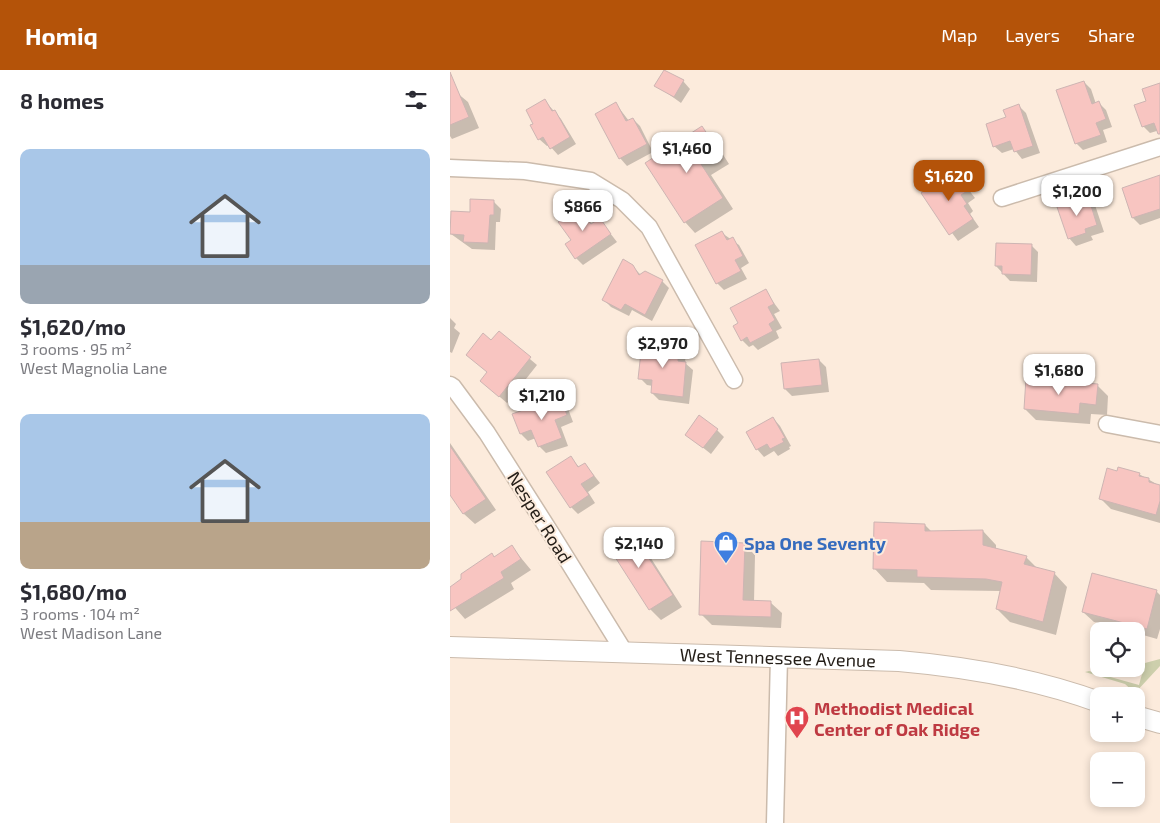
<!DOCTYPE html>
<html lang="en">
<head>
<meta charset="utf-8">
<style>
	body { margin:0; font-family:"Exo 2",sans-serif; background:#f7f7f7; color:#2b2b33; height:100vh; display:flex; flex-direction:column; font-size:19px; white-space:nowrap }
	* { box-sizing:border-box; margin:0 }
	p { font-size:16px; color:#7c7c81 }
	.icon { flex:none; width:28px; height:28px; fill:none; stroke:currentColor; stroke-width:2; stroke-linecap:round; stroke-linejoin:round }
	.map { position:relative; flex:1; overflow:hidden }
	.details { display:flex; flex-direction:column; background:#fff; width:450px }
	.details>* { flex:none }
	.controls { position:absolute; left:640px; top:552px; display:grid; gap:10px }
	.controls a { display:grid; place-items:center; width:55px; height:55px; border-radius:10px; background:#fff; box-shadow:0 2px 8px #0003; font-size:25px }
	.price { position:absolute; translate:-50% -42px; padding:0 11px; border-radius:10px; background:#fff; color:#222; font-size:16px; line-height:32px; filter:drop-shadow(0 1px 2px #0008) }
	.price::after { content:''; position:absolute; left:50%; top:30px; width:15px; height:11px; margin-left:-8px; background:inherit; clip-path:polygon(0 0,100% 0,50% 100%) }
	.price.on { background:#b45309; color:#fff }
	ul { padding:0; list-style:none }
	li { display:grid; align-content:center; gap:10px; height:265px; padding:0 20px }
	li span { display:grid; place-items:center; height:155px; border-radius:10px; color:#555 }
	li>.icon { margin-inline-start:auto }
	span .icon { width:90px; height:90px; fill:#fffc; stroke-width:1 }
	li b { font-size:21px }
	h2 { display:flex; justify-content:space-between; align-items:center; height:60px; padding:0 20px; font-size:21px }
	header { display:flex; align-items:center; gap:30px; box-sizing:border-box; height:70px; padding:0 25px; background:#b45309; color:#fff }
	header strong { font-size:24px }
	nav { display:flex; gap:28px; margin-inline-start:auto; font-size:18px }
	main { display:flex; flex:1; min-height:0 }
	.map>svg:first-child { display:block }
	.green { fill:#cdcfac }
	.shadow { fill:#0003 }
	.building { fill:#f8c5c1; stroke:#cdb5b3 }
	.lines { fill:none; stroke-linecap:round; stroke-linejoin:round }
	.minor-casing { stroke:#cbbbac; stroke-width:19 }
	.tertiary-casing { stroke:#cbbbac; stroke-width:22 }
	.minor { stroke:#fff; stroke-width:16 }
	.tertiary { stroke:#fff; stroke-width:20 }
	.labels { text-anchor:middle; dominant-baseline:central; stroke-width:4; stroke-linejoin:round; paint-order:stroke }
	.street-label { font-size:18px; fill:#231d17; stroke:#fcebdc }
	.shop-label { font-size:18px; font-weight:bold; fill:#366cbe; stroke:#fcebdc; text-anchor:start }
	.health-label { font-size:18px; font-weight:bold; fill:#be3a42; stroke:#fcebdc; text-anchor:start }
</style>
</head>
<body>
<header>
<strong>Homiq</strong>
<nav><a>Map</a><a>Layers</a><a>Share</a></nav>
</header>
<main>
<section class="details">
<h2>8 homes<svg class="icon" aria-label="filters" viewBox="0 0 24 24"><path d="M4 7h16M4 17h16"/><circle cx="9" cy="7" r="2"/><circle cx="15" cy="17" r="2"/></svg></h2>
<ul>
<li><span style="background:linear-gradient(#a9c7e8 75%,#9aa5b1 0)"><svg class="icon" aria-label="home" viewBox="0 0 24 24"><path d="M3 11l9-7 9 7M6 9v11h12V9"/></svg></span><div><b>$1,620/mo</b><p>3 rooms · 95 m²</p><p>West Magnolia Lane</p></div></li>
<li><span style="background:linear-gradient(#a9c7e8 70%,#b9a48a 0)"><svg class="icon" aria-label="home" viewBox="0 0 24 24"><path d="M3 11l9-7 9 7M6 9v11h12V9"/></svg></span><div><b>$1,680/mo</b><p>3 rooms · 104 m²</p><p>West Madison Lane</p></div></li>
</ul>
</section>
<div class="map">
<svg width="710" height="753" viewBox="0 0 710 753">
	<rect width="100%" height="100%" fill="#fcebdc"/>
	<path class="green" d="M710 589V596L685 623 675 614 635 602 639 601 689 615 695 593Z"/>
	<path class="shadow" d="M233 11 240 19 231 33 206 15Z
		M634 12 641 19 646 34 649 33 656 40 662 57 653 60 657 72 633 80 626 73Z
		M710 14V60L700 63 693 56 698 32Z
		M0 17 18 32 29 58 2 69 0 66Z
		M95 31 111 49 126 74 108 85 99 75 97 76 89 69 85 54Z
		M166 34 179 51 183 49 190 56 203 82 177 96 170 88Z
		M569 36 576 43 590 83 572 89 564 79 552 83 544 76 557 48Z
		M252 58 263 69 279 94 261 105 283 139 245 163 235 152Z
		M505 102 525 128 518 133 523 141 520 144 529 157 508 171 473 124Z
		M710 107V148L690 155 683 148Z
		M637 128 645 135 654 162 641 166 643 170 626 176 619 168Z
		M44 132 51 139 50 152H46L45 180 22 179 1 164 21 143Z
		M129 139 142 155 150 150 167 172 133 195 126 188 122 171Z
		M272 163 289 175 299 193 291 198 297 209 274 220 267 213Z
		M581 175 588 182 587 212 560 211 546 196Z
		M182 196 191 205 212 211 219 218 202 251 182 240 179 246 161 237 153 229Z
		M315 221 330 241 324 244 332 258 326 261 329 268 308 280 303 275 299 277 292 270 290 253Z
		M0 248 6 254 4 258 10 263 2 283 0 282Z
		M49 263 87 295 57 333 31 311 38 303 42 272Z
		M229 275 236 282 235 293 243 300 239 334 209 330 202 323 203 316 197 315 190 308 200 285Z
		M369 290 376 297 379 322 342 326 335 319Z
		M647 315 658 326 657 345 641 344 640 354 586 350 575 339Z
		M110 328 117 336 123 352 111 357 118 376 96 383 89 376 86 368 78 371 71 364Z
		M323 348 330 356 341 376 339 377 340 379 328 386 324 381 314 387 307 379Z
		M267 360 274 367 261 384 237 365Z
		M0 373 46 440 25 454 14 444 0 423Z
		M120 387 130 398 135 394 150 413 138 422 145 433 128 444 121 437Z
		M689 404 710 416V453L661 439 650 428Z
		M475 455 482 462 533 461 546 475V480L576 487 588 499 604 503 617 517 606 565 560 552 547 539 551 521 481 520 474 513 437 512 424 498Z
		M179 460 190 471 232 537 211 550 200 539 158 473Z
		M294 474 305 485 304 532 321 533 332 543 331 558 262 555 251 544Z
		M62 477 81 500 61 513 64 519 15 549 0 532V518Z
		M706 521 710 525V559L707 569 686 563V561L644 552 633 542Z"/>
	<path class="building" d="M214 0 234 10 224 27 204 16Z
		M0 2 19 47 0 55Z
		M634 11 642 34 649 31 656 49 646 53 651 65 625 74 606 20Z
		M710 13V64H708L704 53 692 57 684 35 696 31 692 19Z
		M95 29 102 41 105 40 120 67 100 79 93 67 88 70 80 55 83 54 76 40Z
		M166 32 176 51 183 48 197 74 169 89 145 44Z
		M569 34 583 76 564 82 560 71 543 77 536 54 556 47 553 40Z
		M252 56 269 82 251 94 273 128 234 153 195 93Z
		M506 100 519 120 511 125 517 134 514 136 523 149 499 165 471 123Z
		M710 105V139L682 148 672 118Z
		M638 126 647 155 635 159 636 163 618 169 607 137Z
		M20 129 44 130V145H40L38 173 13 172 14 165 0 164 1 141 20 142Z
		M129 137 141 154 150 148 161 164 125 189 115 174 121 170 108 152Z
		M272 161 277 170 283 167 293 186 285 190 291 201 266 214 245 175Z
		M546 173 582 174 581 205 552 204V196H545Z
		M173 189 183 195 189 205 195 201 213 210 195 245 175 234 171 240 152 230Z
		M316 219 324 234 318 237 325 250 319 254 323 261 300 273 297 267 291 271 283 256 288 253 280 238Z
		M49 261 81 287 49 327 30 311 37 302 16 285 33 263 41 270Z
		M201 270 229 273 228 291 236 292 233 327 201 323 202 310 188 309 191 282 199 283Z
		M369 289 372 315 334 319 331 293Z
		M576 308 648 314 646 335 630 333 629 344 574 339Z
		M110 327 117 345 105 350 112 368 88 377 81 360 70 364 62 344Z
		M249 345 268 359 253 378 235 365Z
		M323 347 335 368 332 369 334 372 320 379 317 374 306 380 296 362Z
		M0 376 36 429 13 444 0 425Z
		M121 386 128 397 135 393 144 406 131 414 139 425 120 438 96 402Z
		M668 397 690 403 689 406 699 408V412L710 415V431L706 445 649 429 657 398 667 401Z
		M424 452 475 454V461L533 460V475L577 486 574 494 605 502 593 552 546 539 552 512 536 509 467 507V500L423 499Z
		M179 458 223 525 199 540 156 473Z
		M251 471 295 473 293 530 321 531V547L249 545Z
		M62 475 71 489 51 502 54 508 0 541V517L11 509V504L42 483 44 487Z
		M642 503 707 520 697 559 632 542Z"/>
	<g class="lines">
		<defs>
			<path id="minor" d="M0 98 75 101 141 111 172 130 199 157 284 310
				M552 128 710 77
				M0 315 3 317 37 363 102 465 175 583
				M657 354 710 364
				M325 753 329 587"/>
			<g id="tertiary">
				<path id="s1" d="M0 577 449 591C518 597 584 608 649 632"/>
				<path d="M686 646 710 653"/>
			</g>
		</defs>
		<use href="#minor" class="minor-casing"/>
		<use href="#tertiary" class="tertiary-casing"/>
		<use href="#minor" class="minor"/>
		<use href="#tertiary" class="tertiary"/>
	</g>
	<defs>
		<symbol id="shop-pin" viewBox="-11 -11 22 30"><path d="M0 17L-7.5 6A9.5 9.5 0 1 1 7.5 6Z" fill="#3f7fe0" stroke="#fcebdc"/><path d="M-5-2.5h2.3a2.7 3.5 0 0 1 5.4 0H5L5.5 6h-11ZM-1.5-2.5h3a1.5 2.3 0 0 0-3 0Z" fill="#fff"/></symbol>
		<symbol id="hospital-pin" viewBox="-11 -11 22 30"><path d="M0 17L-7.5 6A9.5 9.5 0 1 1 7.5 6Z" fill="#e0444e" stroke="#fcebdc"/><path d="M-5-5h3v3.5h4V-5h3V5h-3V1.5h-4V5h-3Z" fill="#fff"/></symbol>
	</defs>
	<g fill-rule="evenodd">
		<use href="#shop-pin" x="262" y="459" width="28" height="38"/>
		<use href="#hospital-pin" x="333" y="634" width="28" height="38"/>
	</g>
	<g class="labels">
		<g class="street-label">
			<text transform="translate(90 447) rotate(58)">Nesper Road</text>
			<text stroke="none"><textPath href="#s1" startOffset="328">West Tennessee Avenue</textPath></text>
		</g>
		<g class="shop-label">
			<text x="294" y="473">Spa One Seventy</text>
		</g>
		<g class="health-label">
			<text x="364" y="638">Methodist Medical<tspan x="364" dy="21">Center of Oak Ridge</tspan></text>
		</g>
	</g>
</svg>
<div class="controls">
<a><svg class="icon" aria-label="locate" viewBox="0 0 24 24"><circle cx="12" cy="12" r="6"/><path d="M12 2v4M12 18v4M2 12h4M18 12h4"/></svg></a>
<a>+</a>
<a>−</a>
</div>
<b class="price" style="left:237px;top:104px">$1,460</b>
<b class="price on" style="left:499px;top:132px">$1,620</b>
<b class="price" style="left:627px;top:147px">$1,200</b>
<b class="price" style="left:133px;top:162px">$866</b>
<b class="price" style="left:213px;top:299px">$2,970</b>
<b class="price" style="left:609px;top:326px">$1,680</b>
<b class="price" style="left:92px;top:351px">$1,210</b>
<b class="price" style="left:189px;top:499px">$2,140</b>
</div>
</main>
</body>
</html>
